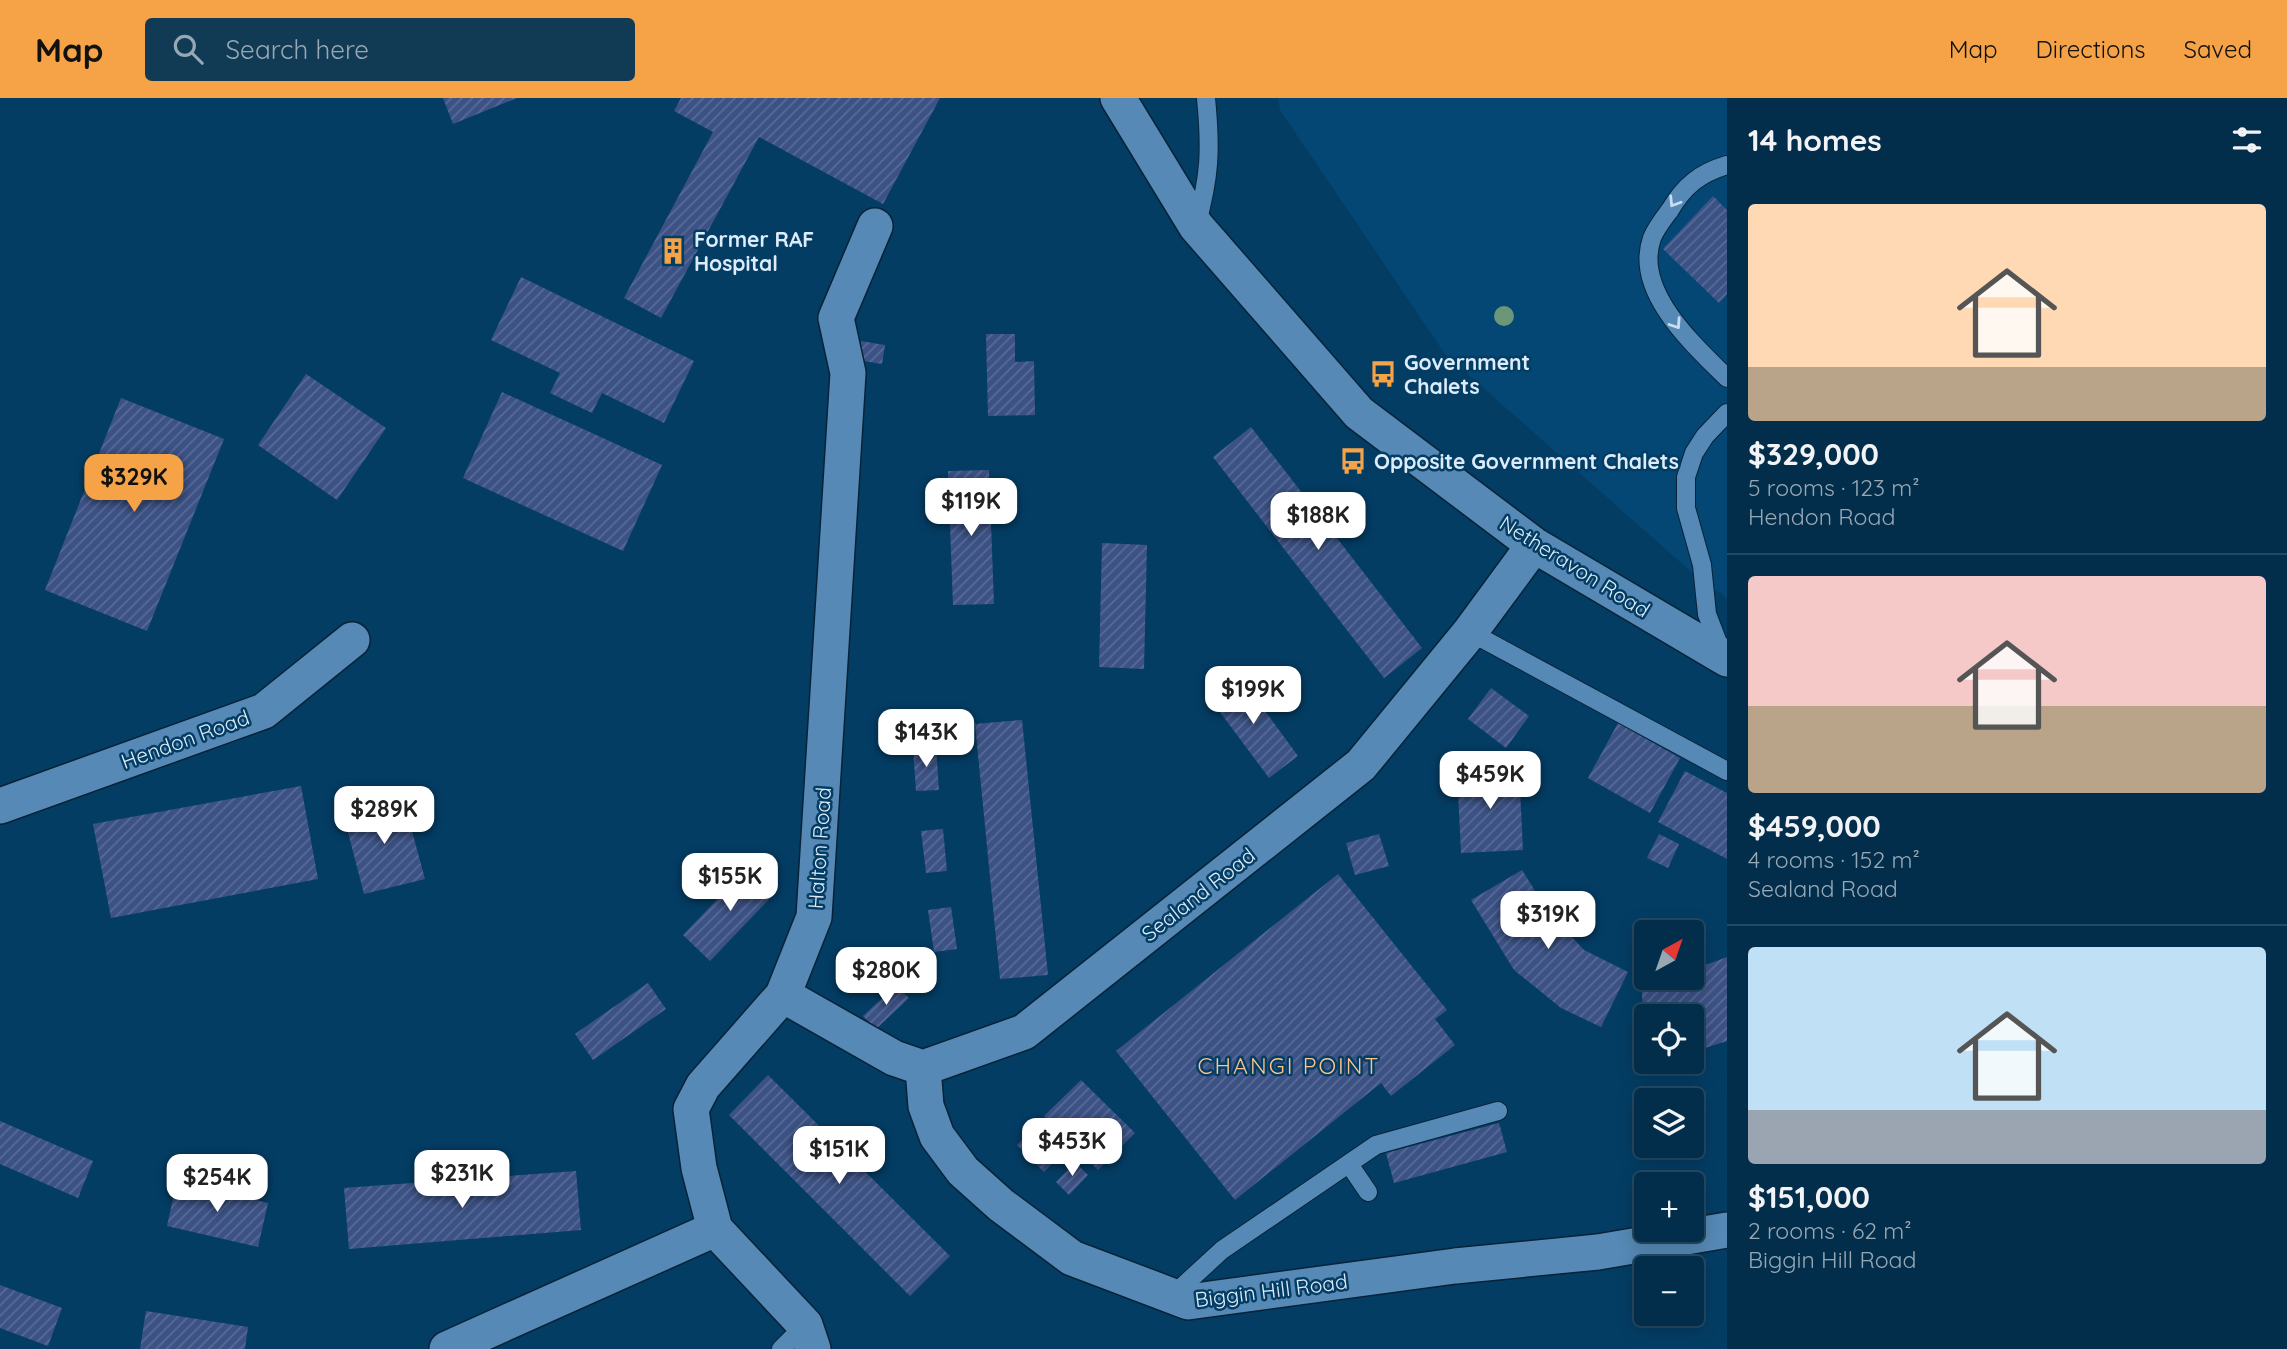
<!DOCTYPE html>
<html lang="en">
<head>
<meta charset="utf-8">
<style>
	body { margin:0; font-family:Quicksand,sans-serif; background:#113a55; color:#f1f3f6; height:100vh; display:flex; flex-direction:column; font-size:26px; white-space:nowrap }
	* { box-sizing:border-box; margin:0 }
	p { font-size:23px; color:#97a8b5 }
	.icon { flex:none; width:38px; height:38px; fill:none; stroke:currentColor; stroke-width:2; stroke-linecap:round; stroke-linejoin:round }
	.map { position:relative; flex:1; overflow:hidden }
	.sheet { display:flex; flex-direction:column; background:#032e4b; width:560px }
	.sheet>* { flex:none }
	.needle { width:46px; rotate:40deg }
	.fabs { position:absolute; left:1634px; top:822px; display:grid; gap:14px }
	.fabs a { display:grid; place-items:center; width:70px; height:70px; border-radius:7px; background:#032e4b; box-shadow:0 4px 18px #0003,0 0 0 2px #244a63; font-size:35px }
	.price { position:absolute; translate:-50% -60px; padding:0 16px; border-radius:14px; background:#fff; color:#222; font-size:23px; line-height:46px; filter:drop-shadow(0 2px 4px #0008) }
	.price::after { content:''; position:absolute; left:50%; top:42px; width:21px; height:16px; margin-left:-10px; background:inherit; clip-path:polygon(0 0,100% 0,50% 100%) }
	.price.selected { background:#f5a346; color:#111 }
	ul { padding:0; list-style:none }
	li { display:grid; align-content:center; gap:14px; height:371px; padding:0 21px }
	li+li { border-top:2px solid #244a63 }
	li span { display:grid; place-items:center; height:217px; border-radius:7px; color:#555 }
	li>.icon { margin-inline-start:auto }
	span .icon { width:126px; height:126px; fill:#fffc; stroke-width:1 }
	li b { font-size:30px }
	h2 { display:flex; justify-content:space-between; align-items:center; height:84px; padding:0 21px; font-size:30px }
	header { display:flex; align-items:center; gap:42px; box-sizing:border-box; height:98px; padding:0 35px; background:#f5a346; color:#111 }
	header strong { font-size:33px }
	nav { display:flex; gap:38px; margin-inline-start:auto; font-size:24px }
	.search { width:490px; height:63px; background:#113a55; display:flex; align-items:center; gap:18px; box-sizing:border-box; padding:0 24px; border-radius:7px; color:#97a8b5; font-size:26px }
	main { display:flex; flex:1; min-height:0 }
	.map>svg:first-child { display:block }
	.built { fill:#044774 }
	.building { fill:url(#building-hatch) }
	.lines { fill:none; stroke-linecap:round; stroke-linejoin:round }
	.lane-casing { stroke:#082338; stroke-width:20 }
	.street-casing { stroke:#082338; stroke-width:38 }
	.lane { stroke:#5689b5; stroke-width:18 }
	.street { stroke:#5689b5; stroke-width:35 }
	.tree { fill:#6b9778 }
	.oneway { stroke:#c8ddf0 }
	.labels { text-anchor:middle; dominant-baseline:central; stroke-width:5; stroke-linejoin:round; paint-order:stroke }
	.poi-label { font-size:21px; font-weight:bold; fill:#dcecfa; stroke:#043d64; text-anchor:start }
	.street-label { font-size:21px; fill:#dcecfa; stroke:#043d64 }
	.neighbourhood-label { font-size:23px; letter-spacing:2px; fill:#fec389; stroke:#043d64 }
</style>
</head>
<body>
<header>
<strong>Map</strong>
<div class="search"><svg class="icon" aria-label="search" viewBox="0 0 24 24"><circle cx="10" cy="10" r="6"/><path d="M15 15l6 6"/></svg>Search here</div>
<nav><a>Map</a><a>Directions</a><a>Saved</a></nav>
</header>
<main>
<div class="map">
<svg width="1727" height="1251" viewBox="0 0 1727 1251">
	<defs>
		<pattern id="building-hatch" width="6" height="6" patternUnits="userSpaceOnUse" patternTransform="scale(1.75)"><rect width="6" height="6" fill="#3c5285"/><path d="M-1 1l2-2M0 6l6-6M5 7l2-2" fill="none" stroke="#586b97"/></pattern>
	</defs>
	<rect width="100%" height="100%" fill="#043d64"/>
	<path class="built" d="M1278 0H1727V500L1696 478 1445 256 1280 12Z"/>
	<path class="building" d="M443 0H517L453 26Z
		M681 0H940L883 106 759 39 661 220 624 200 713 34 674 13Z
		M1713 98 1727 112V196L1719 205 1663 151Z
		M521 179 694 263 664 325 602 295 592 315 550 295 560 275 491 242Z
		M986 236H1015V264L1034 263 1035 317 988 318Z
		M861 243 885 247 882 266 858 262Z
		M306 276 386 330 337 402 258 347Z
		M502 294 662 367 623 453 463 380Z
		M121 300 224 341 147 533 45 492Z
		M1251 329 1422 550 1384 580 1213 359Z
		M989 372 994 506 953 507 948 373Z
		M1102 445 1147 447 1144 571 1099 569Z
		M1238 576 1298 658 1269 680 1208 598Z
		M1491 590 1529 618 1506 650 1468 621Z
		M1022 622 1048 877 1000 881 975 626Z
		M1618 625 1680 660 1650 715 1588 680Z
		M936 648 939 692 916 693 913 650Z
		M1519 671 1523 752 1461 755 1457 673Z
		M1685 673 1727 695V761L1658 724Z
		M301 688 318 781 111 820 93 726Z
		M403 700 425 781 364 796 343 715Z
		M943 731 947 773 926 775 921 733Z
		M1379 736 1389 768 1355 777 1346 745Z
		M1659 736 1679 746 1668 770 1647 760Z
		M751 766 778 792 710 863 683 837Z
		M1522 772 1547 812 1584 852 1628 874 1601 929 1561 910 1514 872 1471 802Z
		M1338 776 1447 912 1435 921 1455 947 1391 998 1381 985 1235 1102 1116 953Z
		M951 809 957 851 934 854 928 812Z
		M1727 859V943L1692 954V919H1647L1645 952 1641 877H1647V880H1692V872Z
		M648 885 666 911 593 962 575 936Z
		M896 887 909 900 876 931 863 918Z
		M768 977 950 1158 910 1198 729 1017Z
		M1081 982 1135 1035 1098 1072 1044 1018Z
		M0 1023 93 1063 78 1100 0 1066Z
		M1499 1025 1507 1054 1394 1085 1386 1055Z
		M1036 1027 1064 1054 1044 1074 1017 1047Z
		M1075 1064 1088 1077 1069 1097 1056 1084Z
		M576 1073 581 1132 349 1151 344 1090Z
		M177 1083 268 1105 258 1149 167 1128Z
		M0 1187 62 1210 48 1248 0 1230Z
		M146 1213 248 1229 245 1251H140Z"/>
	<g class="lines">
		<defs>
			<path id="lane" d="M1727 67C1700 75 1684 88 1670 112 1664 120 1656 130 1652 140 1633 193 1694 247 1727 280
				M1196 128C1210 79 1211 51 1206 0
				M1470 534 1727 673
				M1722 555 1707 516 1702 467 1686 410V379L1694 355 1705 338 1727 315
				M1349 1066 1368 1094
				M1172 1198 1222 1152 1376 1047 1498 1013
				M781 1251 805 1227"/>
			<path id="street" d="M1118 0 1196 128 1359 315 1534 447 1727 561
				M0 708 264 613 352 542
				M783 897 894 960 923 970 1024 934 1361 667 1470 534 1534 447
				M923 970 926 1008 937 1038 963 1073 1001 1107 1072 1160 1188 1204 1455 1168 1598 1154 1727 1132
				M447 1251 715 1131
				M813 1251 805 1227 715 1131 699 1070 691 1011 703 988 783 897 814 819 848 275 836 220 875 128"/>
		</defs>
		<use href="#lane" class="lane-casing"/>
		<use href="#street" class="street-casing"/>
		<use href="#lane" class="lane"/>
		<use href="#street" class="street"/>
	</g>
	<circle class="tree" cx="1504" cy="218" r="10"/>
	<defs><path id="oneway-chevron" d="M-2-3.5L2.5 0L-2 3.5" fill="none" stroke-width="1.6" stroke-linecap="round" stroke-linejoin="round" transform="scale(1.75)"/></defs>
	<g class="oneway">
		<use href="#oneway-chevron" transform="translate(1674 104) rotate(122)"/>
		<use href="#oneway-chevron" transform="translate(1676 226) rotate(56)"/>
	</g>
	<defs>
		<symbol id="building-bare" viewBox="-9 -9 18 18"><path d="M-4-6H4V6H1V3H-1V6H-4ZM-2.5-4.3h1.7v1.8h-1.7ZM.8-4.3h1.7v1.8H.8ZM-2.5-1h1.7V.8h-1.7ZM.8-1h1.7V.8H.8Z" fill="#f5a346" stroke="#043d64" stroke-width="2.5" paint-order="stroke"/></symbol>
		<symbol id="bus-bare" viewBox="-9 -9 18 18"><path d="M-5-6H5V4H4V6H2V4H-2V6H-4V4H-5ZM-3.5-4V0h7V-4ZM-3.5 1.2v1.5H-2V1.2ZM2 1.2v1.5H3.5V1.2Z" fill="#f5a346" stroke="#043d64" stroke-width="2.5" paint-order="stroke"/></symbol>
	</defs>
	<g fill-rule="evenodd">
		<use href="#building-bare" x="654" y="134" width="38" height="38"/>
		<use href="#bus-bare" x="1364" y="257" width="38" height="38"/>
		<use href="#bus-bare" x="1334" y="344" width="38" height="38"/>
	</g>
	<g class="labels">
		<g class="poi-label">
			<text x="694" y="141">Former RAF<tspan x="694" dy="24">Hospital</tspan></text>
			<text x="1404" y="264">Government<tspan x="1404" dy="24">Chalets</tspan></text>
			<text x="1374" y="363">Opposite Government Chalets</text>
		</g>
		<g class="street-label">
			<text transform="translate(1575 468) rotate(32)">Netheravon Road</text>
			<text transform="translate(185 641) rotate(-20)">Hendon Road</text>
			<text transform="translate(819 750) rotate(-86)">Halton Road</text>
			<text transform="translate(1198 796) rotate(-38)">Sealand Road</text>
			<text transform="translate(1271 1192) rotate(-7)">Biggin Hill Road</text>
		</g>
		<g class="neighbourhood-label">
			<text x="1289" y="967">CHANGI POINT</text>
		</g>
	</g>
</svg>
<div class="fabs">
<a><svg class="needle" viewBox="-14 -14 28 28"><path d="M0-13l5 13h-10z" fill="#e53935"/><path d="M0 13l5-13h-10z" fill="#97a8b5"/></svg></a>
<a><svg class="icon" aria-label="locate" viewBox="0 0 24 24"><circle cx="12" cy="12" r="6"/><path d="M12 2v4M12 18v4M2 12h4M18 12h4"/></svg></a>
<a><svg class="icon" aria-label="layers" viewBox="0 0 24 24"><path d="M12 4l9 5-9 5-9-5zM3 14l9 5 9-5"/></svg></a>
<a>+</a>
<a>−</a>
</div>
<b class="price selected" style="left:134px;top:416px">$329K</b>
<b class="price" style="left:971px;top:440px">$119K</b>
<b class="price" style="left:1318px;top:454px">$188K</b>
<b class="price" style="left:1253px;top:628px">$199K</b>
<b class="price" style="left:926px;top:671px">$143K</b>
<b class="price" style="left:1490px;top:713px">$459K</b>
<b class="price" style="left:384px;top:748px">$289K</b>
<b class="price" style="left:730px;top:815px">$155K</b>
<b class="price" style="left:1548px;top:853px">$319K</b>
<b class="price" style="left:886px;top:909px">$280K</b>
<b class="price" style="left:1072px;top:1080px">$453K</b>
<b class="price" style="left:839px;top:1088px">$151K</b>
<b class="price" style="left:462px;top:1112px">$231K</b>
<b class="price" style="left:217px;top:1116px">$254K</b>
</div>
<section class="sheet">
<h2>14 homes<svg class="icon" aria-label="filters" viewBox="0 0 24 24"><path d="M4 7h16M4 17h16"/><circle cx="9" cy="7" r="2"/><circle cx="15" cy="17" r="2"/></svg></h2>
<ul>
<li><span style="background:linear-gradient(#ffd9b3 75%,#b9a48a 0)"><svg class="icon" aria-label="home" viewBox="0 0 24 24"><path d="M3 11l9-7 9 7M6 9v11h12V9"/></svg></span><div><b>$329,000</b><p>5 rooms · 123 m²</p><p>Hendon Road</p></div></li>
<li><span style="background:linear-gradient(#f6c9c9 60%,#b9a48a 0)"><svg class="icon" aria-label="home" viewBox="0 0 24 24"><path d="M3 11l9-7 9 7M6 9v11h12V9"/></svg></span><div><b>$459,000</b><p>4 rooms · 152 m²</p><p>Sealand Road</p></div></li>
<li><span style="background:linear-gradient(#bfe0f5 75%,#9aa5b1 0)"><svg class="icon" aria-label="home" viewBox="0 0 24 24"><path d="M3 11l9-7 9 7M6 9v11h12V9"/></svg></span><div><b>$151,000</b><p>2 rooms · 62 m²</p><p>Biggin Hill Road</p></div></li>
</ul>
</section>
</main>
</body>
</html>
